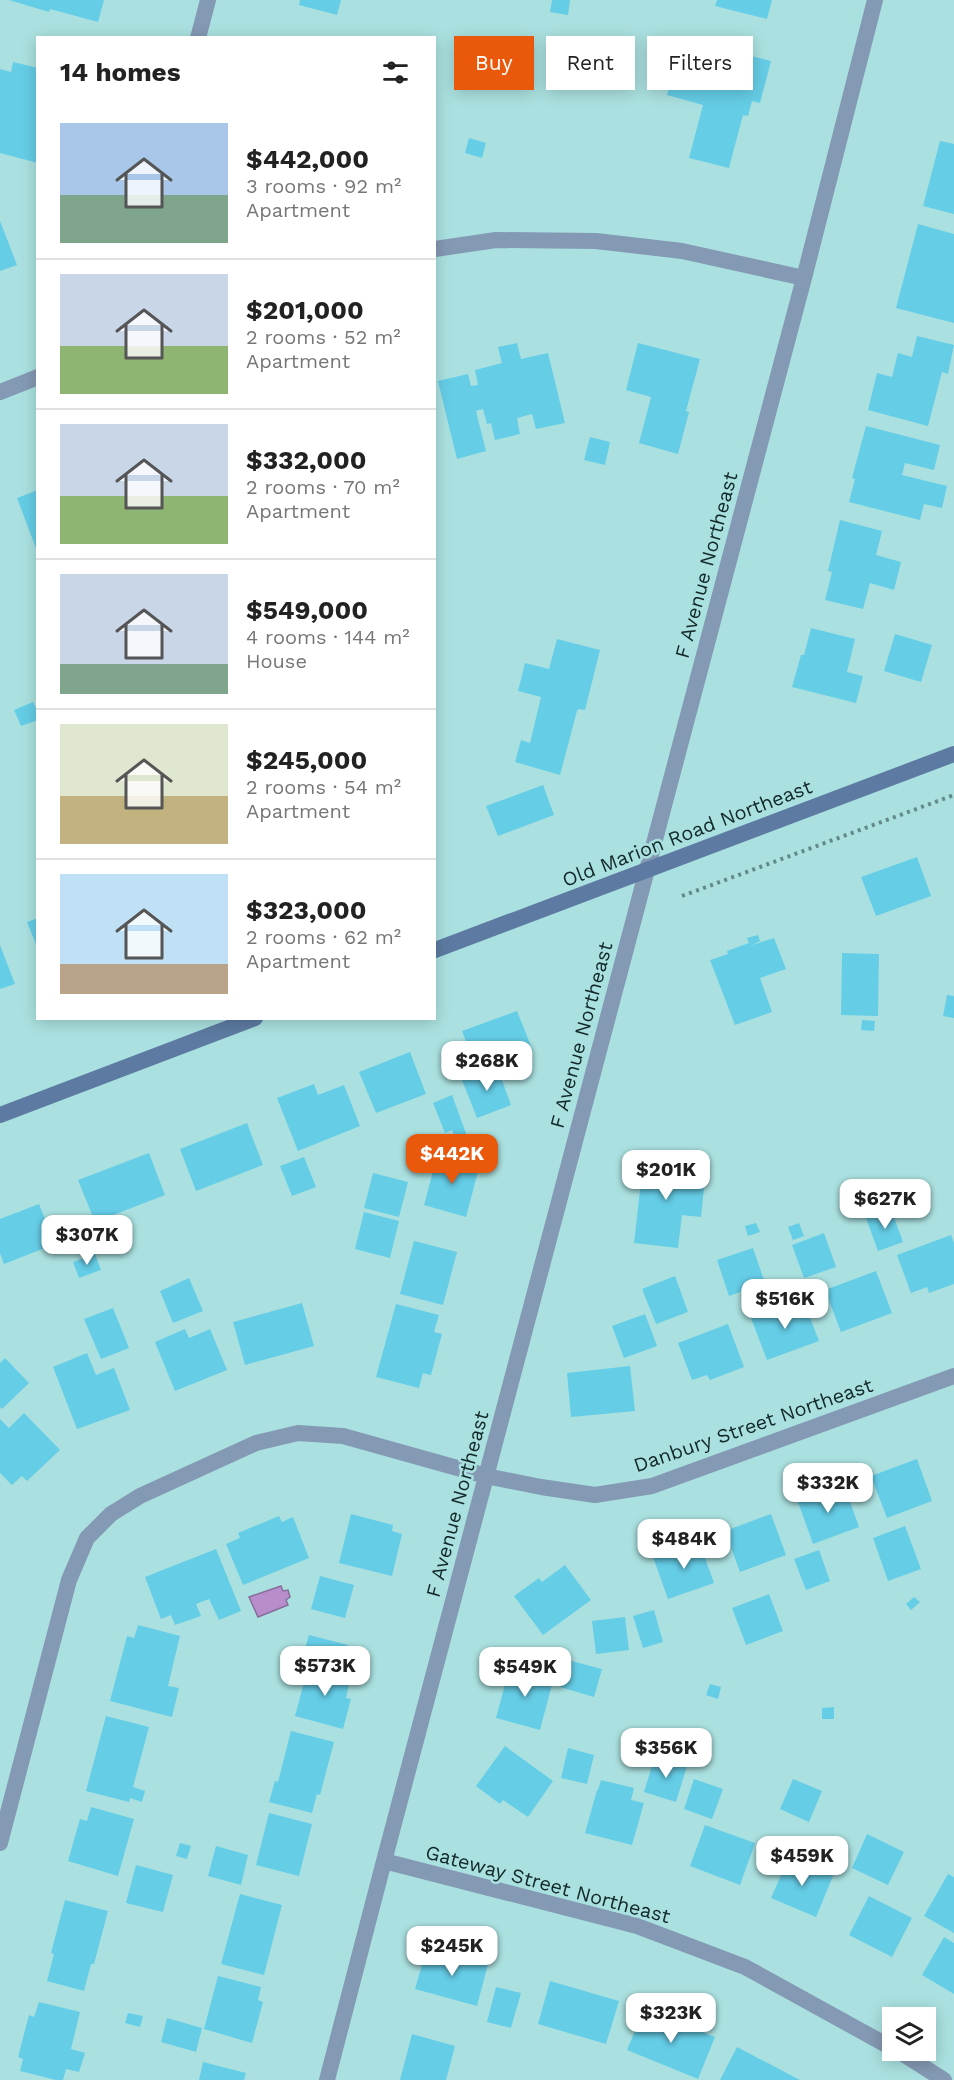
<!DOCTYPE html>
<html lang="en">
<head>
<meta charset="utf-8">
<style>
	body { margin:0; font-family:"Work Sans",sans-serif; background:#f2f2f2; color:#222; height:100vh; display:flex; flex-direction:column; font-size:22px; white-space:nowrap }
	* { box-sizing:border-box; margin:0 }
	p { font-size:20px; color:#767676 }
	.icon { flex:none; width:33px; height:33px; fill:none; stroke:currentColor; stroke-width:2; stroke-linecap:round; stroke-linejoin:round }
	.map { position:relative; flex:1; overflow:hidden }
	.drawer { position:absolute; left:36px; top:36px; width:400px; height:984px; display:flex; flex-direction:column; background:#fff; border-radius:0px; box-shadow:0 3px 15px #0003 }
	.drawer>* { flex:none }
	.top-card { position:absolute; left:454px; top:36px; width:410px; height:54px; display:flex; gap:12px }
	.tools { position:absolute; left:882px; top:2007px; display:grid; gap:12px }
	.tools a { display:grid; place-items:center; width:54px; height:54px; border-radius:0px; background:#fff; box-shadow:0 3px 15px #0003; font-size:30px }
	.price { position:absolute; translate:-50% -51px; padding:0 14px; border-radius:12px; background:#fff; color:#222; font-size:20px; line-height:39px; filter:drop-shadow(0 2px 3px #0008) }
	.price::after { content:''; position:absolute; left:50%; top:36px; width:18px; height:14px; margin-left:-9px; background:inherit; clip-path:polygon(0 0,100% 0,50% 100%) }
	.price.on { background:#ea580c; color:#fff }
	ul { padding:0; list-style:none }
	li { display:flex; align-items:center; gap:18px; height:150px; padding:0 24px }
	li+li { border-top:2px solid #e0e0e0 }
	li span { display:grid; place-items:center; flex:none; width:168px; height:120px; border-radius:0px; color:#555 }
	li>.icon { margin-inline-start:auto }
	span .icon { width:72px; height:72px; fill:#fffc; stroke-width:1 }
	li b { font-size:26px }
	h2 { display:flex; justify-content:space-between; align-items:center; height:72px; padding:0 24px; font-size:26px }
	.pill { padding:0 21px; border-radius:0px; background:#fff; box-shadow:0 3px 15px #0003; font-size:21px; line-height:54px }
	.pill.on { background:#ea580c; color:#fff }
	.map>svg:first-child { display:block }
	.water { fill:#b88dcc; stroke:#866f9b; stroke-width:1.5 }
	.building { fill:#65cde6 }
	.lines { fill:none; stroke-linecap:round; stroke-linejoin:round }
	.path { stroke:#628a89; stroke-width:4; stroke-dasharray:3 4.5; stroke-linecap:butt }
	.minor { stroke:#8499b3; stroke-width:16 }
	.secondary { stroke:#5d7ba2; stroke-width:16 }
	.labels { text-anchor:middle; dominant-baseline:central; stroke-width:5; stroke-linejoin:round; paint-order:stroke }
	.street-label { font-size:20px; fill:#132929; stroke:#aae1e0 }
</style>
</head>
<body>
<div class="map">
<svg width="954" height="2080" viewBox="0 0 954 2080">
	<rect width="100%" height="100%" fill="#aae1e0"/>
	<path class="water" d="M281 1586 283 1591 288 1590 290 1597 286 1600 288 1605 258 1617 249 1597Z"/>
	<path class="building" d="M9 0H104L98 22 50 9 49 12Z
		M300 0H341L337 15 299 5Z
		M552 0H570L568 15 550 12Z
		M717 0H772L767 19 715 6Z
		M691 40 771 61 760 103 752 101 748 116 743 115 729 168 689 158 703 105 667 95 673 73 679 75 685 52 687 53Z
		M13 62 38 68V163L0 153V69L11 72Z
		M469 138 486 143 482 158 465 153Z
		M940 141 954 144V214L923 206Z
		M0 221 17 265 0 271Z
		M918 224 954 234V323L896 308Z
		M917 336 954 345 948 374 942 372 928 426 868 410 877 373 892 377 898 353 912 357Z
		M517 343 521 359 548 353 565 423 536 429 532 414 517 418 520 434 495 440 491 423 487 424 483 409 476 411 486 451 457 459 438 381 468 374 471 386 478 385 475 370 502 363 498 347Z
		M638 343 700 359 686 411 689 412 678 454 639 443 651 397 626 390Z
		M866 426 940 445 934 470 905 463 902 475 947 486 942 508 924 504 920 520 849 502 855 479 852 478Z
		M590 437 610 442 605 465 584 460Z
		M38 490V551H37L17 498Z
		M840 520 882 531 876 555 901 562 894 590 870 583 863 609 825 600 832 572 828 571Z
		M811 628 855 639 847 672 863 676 856 703 792 687 801 655H804Z
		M895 634 932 645 921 682 884 671Z
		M557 639 600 650 585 710 579 709 577 711 560 775 515 762 521 740 530 743 541 697 518 691 525 663 549 669Z
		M33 702 38 712V720L21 726 14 710Z
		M543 785 554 815 498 836 486 806Z
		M917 857 931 896 876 916 861 877Z
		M38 918V947H37L27 922Z
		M758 935 760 941 752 945 774 938 786 969 760 978 772 1012 735 1025 710 960 728 954 727 951 749 943 747 938Z
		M0 945 15 984 0 989Z
		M842 953 879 954 878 1016 841 1015Z
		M947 995 954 996V1018L943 1016Z
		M517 1011 533 1051 478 1073 462 1031Z
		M862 1020 875 1021 874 1031 861 1030Z
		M410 1052 426 1094 376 1113 359 1072Z
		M497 1067 511 1105 477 1118 462 1080Z
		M314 1084 318 1095 344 1085 360 1126 298 1151 277 1098Z
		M452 1095 467 1136 456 1140 452 1130 445 1133 433 1103Z
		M247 1123 263 1165 196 1191 180 1149Z
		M149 1153 165 1195 95 1222 78 1180Z
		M438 1153 480 1164 466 1217 424 1205Z
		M644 1155 687 1160 686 1177 705 1179 701 1217 682 1215 678 1248 634 1243Z
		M304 1157 316 1187 292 1196 280 1166Z
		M373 1173 408 1182 399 1217 364 1208Z
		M39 1204 55 1244 4 1264 0 1253V1219Z
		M891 1209 903 1242 878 1251 866 1218Z
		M364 1212 399 1221 390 1258 355 1249Z
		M756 1223 760 1232 748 1236 745 1226Z
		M799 1223 804 1236 793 1240 788 1227Z
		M824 1233 836 1267 804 1278 792 1245Z
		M951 1235 954 1243V1284L929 1293 927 1287 911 1293 897 1255Z
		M414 1241 457 1252 443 1305 400 1294Z
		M753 1248 765 1283 729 1296 717 1260Z
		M95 1254 101 1270 79 1278 73 1262Z
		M876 1271 892 1313 841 1332 825 1290Z
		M675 1276 688 1312 656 1324 642 1289Z
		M189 1278 203 1311 173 1323 160 1291Z
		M803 1299 819 1341 767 1360 751 1318Z
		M302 1303 314 1346 245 1365 233 1322Z
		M396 1304 439 1315 434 1332 442 1334 431 1375 423 1373 419 1388 376 1377Z
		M113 1308 129 1348 101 1359 84 1319Z
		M645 1314 657 1346 624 1358 612 1326Z
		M728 1324 744 1367 710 1380 707 1375 692 1380 678 1343Z
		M185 1329 189 1338 210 1329 227 1370 175 1391 155 1342Z
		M87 1353 96 1375 114 1368 130 1410 77 1429 53 1367Z
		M5 1358 29 1383 2 1409 0 1407V1363Z
		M630 1366 635 1411 571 1417 567 1373Z
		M24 1413 60 1450 27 1481 22 1476 12 1485 0 1473V1419L9 1428Z
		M917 1459 932 1501 887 1518 871 1476Z
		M844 1485 859 1527 813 1544 798 1502Z
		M351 1514 393 1525 392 1531 402 1534 392 1576 339 1563Z
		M771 1514 786 1555 740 1572 725 1531Z
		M279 1516 282 1522 293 1517 309 1558 243 1585 226 1544 240 1538 238 1533Z
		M905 1526 921 1569 888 1581 873 1538Z
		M699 1541 714 1583 668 1599 653 1557Z
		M216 1549 241 1611 219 1620 209 1599 196 1604 201 1616 175 1625 171 1615 161 1619 145 1577Z
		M819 1550 830 1581 806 1590 794 1559Z
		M565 1565 591 1600 543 1635 514 1596 539 1578 542 1582Z
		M320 1576 354 1585 345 1618 311 1609Z
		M769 1594 783 1631 746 1645 732 1608Z
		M914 1597 920 1602 911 1610 906 1604Z
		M654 1610 663 1642 643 1648 633 1616Z
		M625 1617 629 1650 596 1654 592 1621Z
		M138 1625 180 1636 168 1686 179 1688 172 1717 110 1701 127 1636 134 1638Z
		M309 1635 348 1645 342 1668 302 1658Z
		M568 1660 602 1669 594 1697 560 1687Z
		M309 1664 351 1675 346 1698 351 1699 343 1729 295 1716Z
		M510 1666 554 1677 540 1730 496 1718Z
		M710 1684 721 1687 718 1699 706 1695Z
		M834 1707V1719H822V1708Z
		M106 1716 149 1727 133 1787 145 1791 142 1802 130 1798 129 1802 86 1791Z
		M291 1731 334 1742 320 1795 317 1794 312 1813 269 1802 275 1781 278 1782Z
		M505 1746 553 1781 528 1817 503 1800 500 1804 476 1786Z
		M568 1748 594 1755 587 1784 561 1778Z
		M655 1756 687 1766 676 1802 644 1792Z
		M694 1779 723 1789 712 1819 684 1809Z
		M793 1779 822 1791 809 1822 780 1809Z
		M601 1780 634 1788 631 1800 644 1803 632 1845 585 1833 597 1790H598Z
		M91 1807 134 1819 118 1876 68 1861 80 1819 87 1821Z
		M269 1813 312 1824 299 1876 256 1865Z
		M705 1825 755 1843 740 1885 690 1866Z
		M867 1834 904 1852 888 1885 852 1868Z
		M180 1843 191 1846 187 1859 176 1856Z
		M216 1846 248 1855 241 1885 208 1876Z
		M789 1857 833 1876 816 1917 771 1898Z
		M136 1865 173 1875 163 1912 126 1903Z
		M948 1874 954 1877V1933L924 1916Z
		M240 1894 282 1905 264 1975 221 1964Z
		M869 1896 912 1918 892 1957 849 1935Z
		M65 1900 108 1911 94 1964H91L84 1991 47 1981 54 1954 51 1953Z
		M944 1937 954 1943V1994L922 1975Z
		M427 1947 488 1964 477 2006 415 1989Z
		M218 1976 261 1987 258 2000 263 2002 252 2043 204 2029Z
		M550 1981 619 2001 606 2044 538 2024Z
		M496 1987 521 1993 511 2028 487 2022Z
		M39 2002 80 2012 71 2049 85 2053 79 2072 66 2069 63 2080H56L20 2071 23 2059 18 2057 29 2015 34 2017Z
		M644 2009 715 2037 698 2079 627 2050Z
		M128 2013 143 2016 140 2027 125 2023Z
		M167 2018 202 2028 196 2052 161 2042Z
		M412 2034 455 2046 446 2080H400Z
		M737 2047 800 2080H720Z
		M203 2062 246 2073 244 2080H199Z"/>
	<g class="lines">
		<path class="path" d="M682 896 954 795"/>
		<path class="minor" d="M198 38 208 0
			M435 249 496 240 596 241 682 251 804 278
			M0 392 38 377
			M0 1843 69 1580 87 1538 111 1514 140 1496 256 1443 298 1433 343 1436 486 1476 541 1487 595 1495 652 1486 954 1376
			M384 1861 637 1926 745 1967 892 2048
			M897 2050 944 2080
			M327 2080 384 1861 804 278 875 0"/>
		<path class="secondary" d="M435 950 954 754
			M0 1115 255 1018"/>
	</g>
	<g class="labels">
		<g class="street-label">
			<text transform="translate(706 565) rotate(-75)">F Avenue Northeast</text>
			<text transform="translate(687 833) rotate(-21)">Old Marion Road Northeast</text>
			<text transform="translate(581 1035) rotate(-75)">F Avenue Northeast</text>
			<text transform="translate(753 1425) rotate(-19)">Danbury Street Northeast</text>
			<text transform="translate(457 1504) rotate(-75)">F Avenue Northeast</text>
			<text transform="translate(548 1884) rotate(15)">Gateway Street Northeast</text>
		</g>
	</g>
</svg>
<div class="tools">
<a><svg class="icon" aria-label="layers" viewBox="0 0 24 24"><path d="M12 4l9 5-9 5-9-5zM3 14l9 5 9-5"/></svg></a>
</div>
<b class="price" style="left:487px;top:1092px">$268K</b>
<b class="price on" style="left:452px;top:1185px">$442K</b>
<b class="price" style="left:666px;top:1201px">$201K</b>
<b class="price" style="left:885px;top:1230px">$627K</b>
<b class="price" style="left:87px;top:1266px">$307K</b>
<b class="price" style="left:785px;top:1330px">$516K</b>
<b class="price" style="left:828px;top:1514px">$332K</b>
<b class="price" style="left:684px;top:1570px">$484K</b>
<b class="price" style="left:325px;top:1697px">$573K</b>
<b class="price" style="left:525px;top:1698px">$549K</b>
<b class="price" style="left:666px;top:1779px">$356K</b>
<b class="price" style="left:802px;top:1887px">$459K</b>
<b class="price" style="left:452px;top:1977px">$245K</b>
<b class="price" style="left:671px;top:2044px">$323K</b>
<div class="top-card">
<a class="pill on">Buy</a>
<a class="pill">Rent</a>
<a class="pill">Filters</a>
</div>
<section class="drawer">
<h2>14 homes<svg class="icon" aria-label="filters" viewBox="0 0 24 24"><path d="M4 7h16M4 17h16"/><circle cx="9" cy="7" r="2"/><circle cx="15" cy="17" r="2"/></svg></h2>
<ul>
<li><span style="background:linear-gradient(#a9c7e8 60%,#7fa58c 0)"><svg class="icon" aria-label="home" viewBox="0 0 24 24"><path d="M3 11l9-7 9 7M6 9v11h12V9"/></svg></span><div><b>$442,000</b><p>3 rooms · 92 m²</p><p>Apartment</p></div></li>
<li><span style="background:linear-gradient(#c9d6e8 60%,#8fb573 0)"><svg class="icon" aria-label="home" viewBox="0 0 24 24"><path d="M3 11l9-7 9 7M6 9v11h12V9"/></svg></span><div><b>$201,000</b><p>2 rooms · 52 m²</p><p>Apartment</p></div></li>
<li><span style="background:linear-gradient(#c9d6e8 60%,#8fb573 0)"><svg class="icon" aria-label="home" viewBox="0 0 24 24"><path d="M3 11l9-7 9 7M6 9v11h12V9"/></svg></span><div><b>$332,000</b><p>2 rooms · 70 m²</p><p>Apartment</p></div></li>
<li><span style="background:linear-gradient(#c9d6e8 75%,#7fa58c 0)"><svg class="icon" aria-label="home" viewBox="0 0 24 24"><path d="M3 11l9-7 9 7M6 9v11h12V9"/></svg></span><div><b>$549,000</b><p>4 rooms · 144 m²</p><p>House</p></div></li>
<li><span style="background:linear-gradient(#dfe7d0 60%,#c2b280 0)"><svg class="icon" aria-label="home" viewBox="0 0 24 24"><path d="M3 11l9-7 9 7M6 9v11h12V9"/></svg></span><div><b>$245,000</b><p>2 rooms · 54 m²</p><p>Apartment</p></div></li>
<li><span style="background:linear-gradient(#bfe0f5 75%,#b9a48a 0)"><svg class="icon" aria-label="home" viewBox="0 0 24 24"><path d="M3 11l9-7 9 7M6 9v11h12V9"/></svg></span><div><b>$323,000</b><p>2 rooms · 62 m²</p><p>Apartment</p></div></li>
</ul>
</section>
</div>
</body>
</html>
